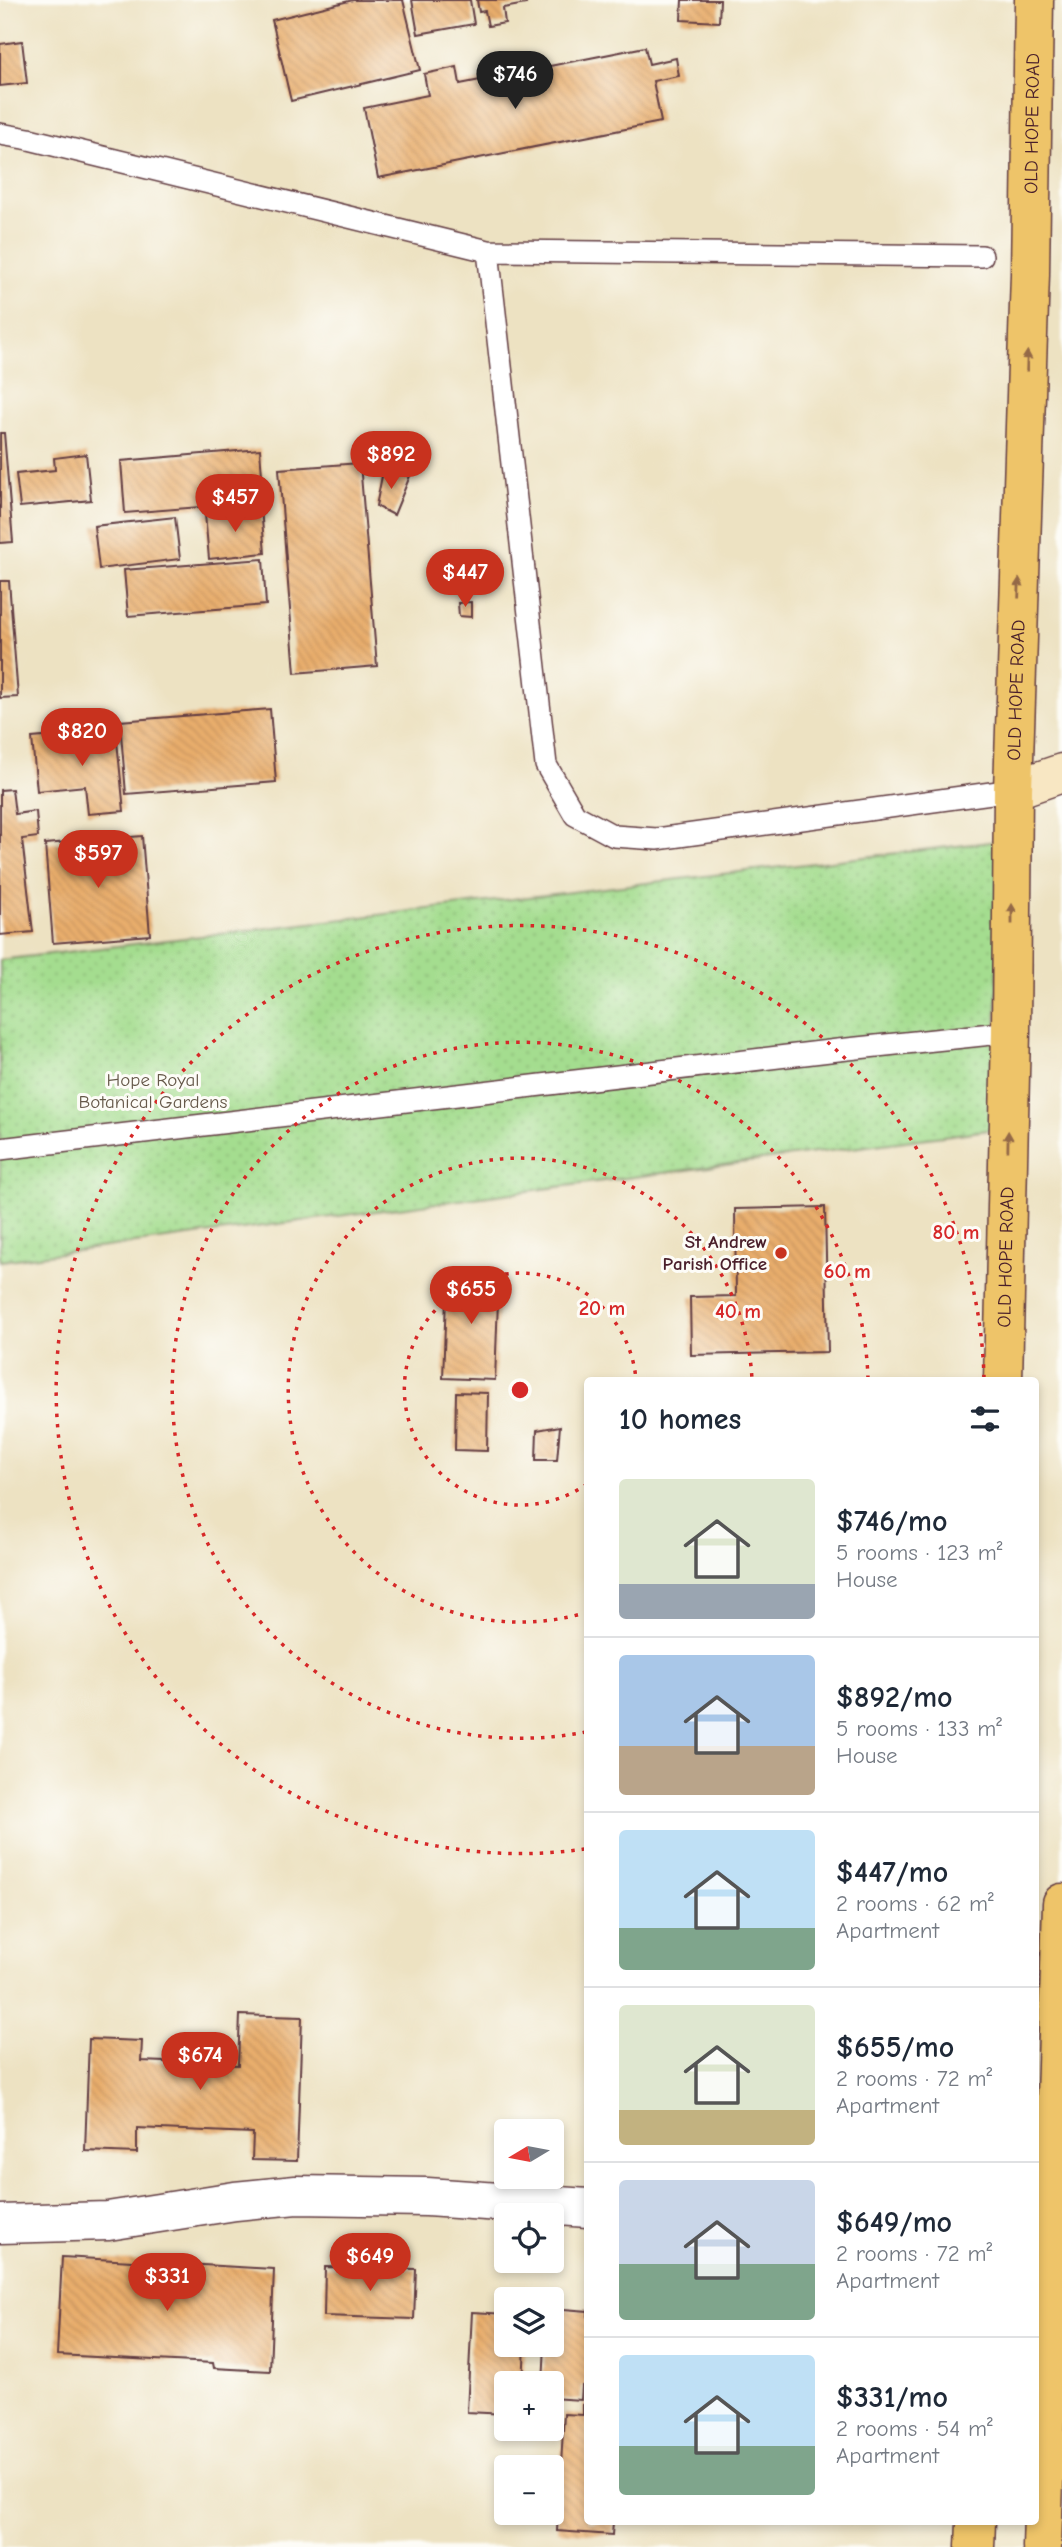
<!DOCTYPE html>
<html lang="en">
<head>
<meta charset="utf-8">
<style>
	body { margin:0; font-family:"Comic Neue",sans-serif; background:#f2f2f3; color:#1f2937; height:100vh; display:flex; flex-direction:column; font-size:26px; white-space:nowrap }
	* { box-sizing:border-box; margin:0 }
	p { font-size:23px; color:#747a83 }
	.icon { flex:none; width:38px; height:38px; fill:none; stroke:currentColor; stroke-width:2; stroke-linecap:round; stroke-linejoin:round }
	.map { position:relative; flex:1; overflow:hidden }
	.details { position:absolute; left:584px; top:1377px; width:455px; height:1148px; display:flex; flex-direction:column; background:#fff; border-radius:7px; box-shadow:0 4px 10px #0003 }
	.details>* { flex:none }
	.needle { width:46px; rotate:260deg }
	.tools { position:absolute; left:494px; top:2119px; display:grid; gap:14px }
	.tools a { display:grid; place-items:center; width:70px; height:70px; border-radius:7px; background:#fff; box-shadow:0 4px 10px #0003; font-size:35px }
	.price { position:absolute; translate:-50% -60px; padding:0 16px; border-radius:24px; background:#c8321e; color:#fff; font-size:23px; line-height:46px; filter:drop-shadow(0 2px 4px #0008) }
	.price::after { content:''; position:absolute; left:50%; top:42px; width:21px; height:16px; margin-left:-10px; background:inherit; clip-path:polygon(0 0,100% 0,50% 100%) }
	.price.on { background:#222; color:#fff }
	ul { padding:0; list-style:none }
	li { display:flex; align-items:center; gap:21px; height:175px; padding:0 35px }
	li+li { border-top:2px solid #e0e1e3 }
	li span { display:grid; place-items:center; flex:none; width:196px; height:140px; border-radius:7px; color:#555 }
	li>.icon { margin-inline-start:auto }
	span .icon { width:84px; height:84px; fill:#fffc; stroke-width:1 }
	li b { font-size:30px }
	h2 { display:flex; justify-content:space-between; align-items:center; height:84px; padding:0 35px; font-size:30px }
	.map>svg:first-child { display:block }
	.park { fill:url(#park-dots); stroke:#777e5d; stroke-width:2 }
	.building { fill:url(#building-back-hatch) }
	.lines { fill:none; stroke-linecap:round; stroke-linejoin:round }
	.lane-casing { stroke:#623c42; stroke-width:24 }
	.street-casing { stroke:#623c42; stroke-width:41 }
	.secondary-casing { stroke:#623c42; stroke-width:41 }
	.primary-casing { stroke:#623c42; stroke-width:41 }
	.lane { stroke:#fff; stroke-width:21 }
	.street { stroke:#fff; stroke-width:38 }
	.secondary { stroke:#f8e7c3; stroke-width:38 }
	.primary { stroke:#eec469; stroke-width:38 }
	.oneway { fill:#946947 }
	.ring { fill:none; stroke:#d62828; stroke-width:3.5; stroke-dasharray:3.5 7 }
	.poi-dot { fill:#c8321e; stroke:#fdfcf7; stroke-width:2.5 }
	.labels { text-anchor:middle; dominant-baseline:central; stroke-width:6; stroke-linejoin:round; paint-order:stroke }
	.street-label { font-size:19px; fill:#4a1f2b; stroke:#fdfcf7 }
	.park-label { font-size:19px; fill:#655849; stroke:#fdfcf7 }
	.poi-label { font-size:19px; font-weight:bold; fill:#4a1f2b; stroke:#fdfcf7; text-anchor:end }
	.centre { fill:#d62828; stroke:#fdfcf7; stroke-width:3.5 }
	.ring-label { font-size:21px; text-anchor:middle; font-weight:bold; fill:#d62828; stroke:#fdfcf7; stroke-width:6; stroke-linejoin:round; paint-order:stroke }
</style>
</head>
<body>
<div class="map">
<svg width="1062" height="2547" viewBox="0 0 1062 2547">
	<defs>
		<pattern id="park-dots" width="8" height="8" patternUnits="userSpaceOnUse" patternTransform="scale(1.75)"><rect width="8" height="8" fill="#a4dd8f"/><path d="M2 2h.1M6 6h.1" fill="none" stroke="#8fbd7c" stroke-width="1.8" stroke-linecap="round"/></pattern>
		<pattern id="building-back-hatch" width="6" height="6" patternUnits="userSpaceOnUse" patternTransform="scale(1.75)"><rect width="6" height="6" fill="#e8ad6c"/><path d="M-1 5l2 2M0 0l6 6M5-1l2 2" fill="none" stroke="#c8945e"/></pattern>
	</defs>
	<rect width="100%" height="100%" fill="#fdfcf7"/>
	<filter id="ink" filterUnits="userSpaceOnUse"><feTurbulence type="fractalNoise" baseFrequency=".0143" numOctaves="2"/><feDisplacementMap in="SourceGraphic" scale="14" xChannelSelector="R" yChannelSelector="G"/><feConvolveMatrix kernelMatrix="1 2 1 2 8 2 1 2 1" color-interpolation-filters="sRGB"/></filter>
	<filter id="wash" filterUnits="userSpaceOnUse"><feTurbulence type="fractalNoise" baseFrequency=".00686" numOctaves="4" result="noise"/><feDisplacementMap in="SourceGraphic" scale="28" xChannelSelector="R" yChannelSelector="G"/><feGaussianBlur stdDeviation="1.57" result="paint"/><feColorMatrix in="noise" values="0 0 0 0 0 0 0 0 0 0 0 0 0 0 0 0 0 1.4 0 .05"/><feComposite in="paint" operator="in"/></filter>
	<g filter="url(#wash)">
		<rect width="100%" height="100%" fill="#ede2c2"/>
		<path class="park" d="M999 841 995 1129 0 1261V960Z"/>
		<g id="blocks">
			<path class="building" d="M353 0H403L420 70 291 101 272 20Z
				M412 0H470L474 24 418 34Z
				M477 0H525L526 4 503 8 505 23 488 26 485 11 479 12Z
				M682 0H720L719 22 681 20Z
				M22 41 27 83 0 86V44Z
				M645 47 649 64 676 58 679 76 653 81 661 122 378 178 364 108 428 95 424 74 457 67 460 84Z
				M0 433H4L13 542 0 543Z
				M260 449 264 502 125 513 121 461Z
				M86 454 91 500 20 507 16 474 55 470 54 458Z
				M360 463 377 666 295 673 279 469Z
				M383 471 410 476 394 515 376 506Z
				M261 509 265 553 209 559 205 514Z
				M175 517 180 559 99 569 94 526Z
				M263 559 266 605 128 616 124 570Z
				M0 581H9L18 697 0 698Z
				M471 602V617L459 616 458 603Z
				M270 709 276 782 126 794 120 721Z
				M116 731 124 811 88 814 85 786 37 791 32 738Z
				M12 789 15 814 36 811 38 837 22 839 33 932 0 935V790Z
				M142 836 150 935 53 943 45 844Z
				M825 1207 828 1352 691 1355 690 1297 736 1296 735 1209Z
				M447 1272 499 1274 495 1380 443 1378Z
				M456 1392 488 1393 487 1451 455 1450Z
				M560 1426 557 1460H536L537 1430Z
				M240 2015 302 2017 297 2161 252 2160 253 2133 137 2128V2153L85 2151 89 2039 142 2041 141 2061 238 2065Z
				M62 2257 274 2269 270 2371 214 2368 213 2363 57 2355Z
				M325 2267 416 2269 414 2319 324 2316Z
				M551 2308 588 2311V2387L582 2386 581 2400 551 2398V2384H543L545 2345H551Z
				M472 2312 506 2314V2345H525L523 2384H506V2414L467 2412Z
				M583 2404H588V2522H613L612 2535 557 2531 564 2414 583 2415Z"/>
		</g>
	</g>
	<g filter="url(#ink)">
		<use href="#blocks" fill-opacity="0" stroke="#623c42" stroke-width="2"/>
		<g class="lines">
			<defs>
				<path id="lane" d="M0 134 29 139 488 251 982 256
					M488 251 546 765 575 815 614 836 657 839 1013 790
					M0 1149 838 1050 1011 1032"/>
				<path id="street" d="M0 2224 108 2221 235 2201 296 2195 427 2197 588 2208"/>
				<path id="secondary" d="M1013 790 1062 773"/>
				<g id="primary">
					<path id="s1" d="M1003 1381 1011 1032 1013 790 1030 274 1034 0"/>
					<path d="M975 2547 976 2522"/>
					<path d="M1042 2547 1062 1903"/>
				</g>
			</defs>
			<use href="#lane" class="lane-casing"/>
			<use href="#street" class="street-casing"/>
			<use href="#secondary" class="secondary-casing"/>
			<use href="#primary" class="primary-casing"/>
			<use href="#lane" class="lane"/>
			<use href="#street" class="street"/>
			<use href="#secondary" class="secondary"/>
			<use href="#primary" class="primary"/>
		</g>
		<defs><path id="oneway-solid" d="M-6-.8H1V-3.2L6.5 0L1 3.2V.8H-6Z" transform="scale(1.75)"/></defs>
		<g class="oneway">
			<use href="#oneway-solid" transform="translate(1027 361) rotate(-88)"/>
			<use href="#oneway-solid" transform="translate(1019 588) rotate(-88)"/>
			<use href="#oneway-solid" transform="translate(1012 914) rotate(-90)"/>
			<use href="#oneway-solid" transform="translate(1008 1141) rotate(-89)"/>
		</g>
	</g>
	<g class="ring">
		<path d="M587 1484A116 116 0 1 1 636 1380"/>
		<path d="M588 1612A232 232 0 1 1 752 1380"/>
		<path d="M586 1732A348 348 0 1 1 868 1378"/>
		<path d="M585 1849A464 464 0 1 1 984 1378"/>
	</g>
	<circle class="poi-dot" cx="781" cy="1253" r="7"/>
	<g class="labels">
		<g class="street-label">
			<text stroke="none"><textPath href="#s1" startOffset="1258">OLD HOPE ROAD</textPath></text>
			<text stroke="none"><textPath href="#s1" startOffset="691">OLD HOPE ROAD</textPath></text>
			<text stroke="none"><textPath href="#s1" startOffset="124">OLD HOPE ROAD</textPath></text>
		</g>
		<g class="park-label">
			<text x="153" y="1080">Hope Royal<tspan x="153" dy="22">Botanical Gardens</tspan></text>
		</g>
		<g class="poi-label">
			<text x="767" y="1242">St Andrew<tspan x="767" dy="22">Parish Office</tspan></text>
		</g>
	</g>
	<circle cx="520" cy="1390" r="10" class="centre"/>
	<g class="ring-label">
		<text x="956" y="1239">80 m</text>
		<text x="847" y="1278">60 m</text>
		<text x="602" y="1315">20 m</text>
		<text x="738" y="1318">40 m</text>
	</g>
</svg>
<div class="tools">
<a><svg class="needle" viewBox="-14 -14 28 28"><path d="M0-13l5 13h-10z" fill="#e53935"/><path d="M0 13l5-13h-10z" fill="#747a83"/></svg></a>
<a><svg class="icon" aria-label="locate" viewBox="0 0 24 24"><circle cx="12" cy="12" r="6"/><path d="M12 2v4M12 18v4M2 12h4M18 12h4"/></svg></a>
<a><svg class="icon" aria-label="layers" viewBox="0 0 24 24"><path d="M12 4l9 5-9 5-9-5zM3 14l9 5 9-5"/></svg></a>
<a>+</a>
<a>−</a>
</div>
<b class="price on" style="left:515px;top:111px">$746</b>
<b class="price" style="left:391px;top:491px">$892</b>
<b class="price" style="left:235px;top:534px">$457</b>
<b class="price" style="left:465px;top:609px">$447</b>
<b class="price" style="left:82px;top:768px">$820</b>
<b class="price" style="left:98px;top:890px">$597</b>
<b class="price" style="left:471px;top:1326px">$655</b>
<b class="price" style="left:200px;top:2092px">$674</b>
<b class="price" style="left:370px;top:2293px">$649</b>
<b class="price" style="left:167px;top:2313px">$331</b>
<section class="details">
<h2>10 homes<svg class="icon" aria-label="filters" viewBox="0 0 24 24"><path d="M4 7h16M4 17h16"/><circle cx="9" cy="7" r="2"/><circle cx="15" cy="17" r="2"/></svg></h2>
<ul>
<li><span style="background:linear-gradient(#dfe7d0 75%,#9aa5b1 0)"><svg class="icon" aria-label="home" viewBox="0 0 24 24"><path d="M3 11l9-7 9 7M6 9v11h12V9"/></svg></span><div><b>$746/mo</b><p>5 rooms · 123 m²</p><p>House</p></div></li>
<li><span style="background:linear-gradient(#a9c7e8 65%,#b9a48a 0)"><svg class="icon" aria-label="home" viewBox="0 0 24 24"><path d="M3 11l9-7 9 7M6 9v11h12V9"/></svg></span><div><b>$892/mo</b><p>5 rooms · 133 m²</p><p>House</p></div></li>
<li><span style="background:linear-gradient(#bfe0f5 70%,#7fa58c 0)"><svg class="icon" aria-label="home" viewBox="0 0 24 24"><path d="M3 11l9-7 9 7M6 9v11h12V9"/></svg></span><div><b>$447/mo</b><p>2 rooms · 62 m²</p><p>Apartment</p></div></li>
<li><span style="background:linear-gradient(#dfe7d0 75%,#c2b280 0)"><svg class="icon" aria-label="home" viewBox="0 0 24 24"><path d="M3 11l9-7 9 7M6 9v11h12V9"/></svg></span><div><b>$655/mo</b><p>2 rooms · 72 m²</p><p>Apartment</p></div></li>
<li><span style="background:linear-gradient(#c9d6e8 60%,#7fa58c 0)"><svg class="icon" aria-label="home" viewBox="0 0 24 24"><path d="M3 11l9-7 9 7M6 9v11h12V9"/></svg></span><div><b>$649/mo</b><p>2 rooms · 72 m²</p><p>Apartment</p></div></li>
<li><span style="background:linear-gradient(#bfe0f5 65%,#7fa58c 0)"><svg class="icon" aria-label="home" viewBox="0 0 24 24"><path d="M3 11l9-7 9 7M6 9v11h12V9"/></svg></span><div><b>$331/mo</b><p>2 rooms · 54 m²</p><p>Apartment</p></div></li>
</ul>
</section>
</div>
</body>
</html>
